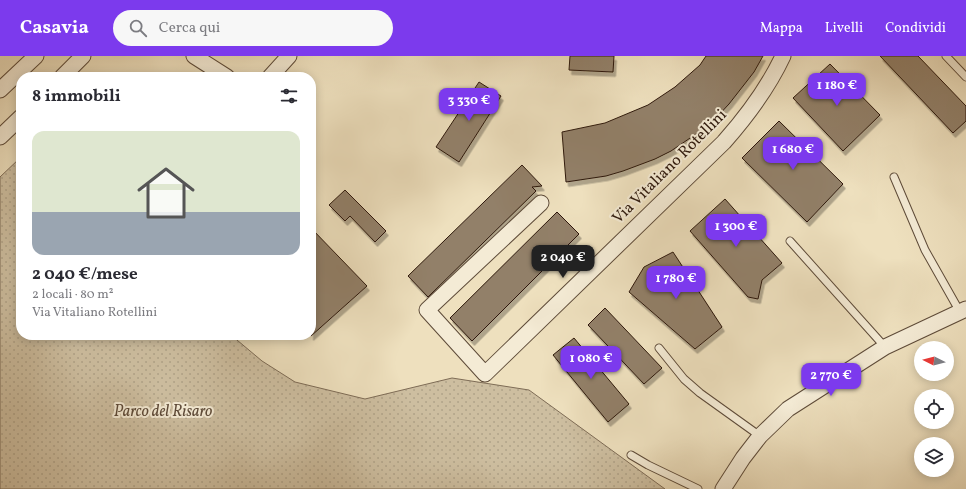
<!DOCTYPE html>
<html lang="it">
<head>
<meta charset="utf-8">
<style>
	body { margin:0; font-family:Vollkorn,serif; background:#f7f7f7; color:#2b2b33; height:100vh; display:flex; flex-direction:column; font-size:15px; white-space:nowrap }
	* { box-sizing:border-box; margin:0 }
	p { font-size:13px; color:#7c7c81 }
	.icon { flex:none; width:22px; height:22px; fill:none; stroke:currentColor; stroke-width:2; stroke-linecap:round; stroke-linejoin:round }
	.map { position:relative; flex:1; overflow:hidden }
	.side { position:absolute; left:16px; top:16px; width:300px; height:268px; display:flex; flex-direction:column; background:#fff; border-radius:16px; box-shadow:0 2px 10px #0003 }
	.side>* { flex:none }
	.needle { width:26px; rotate:276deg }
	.buttons { position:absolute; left:914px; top:285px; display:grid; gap:8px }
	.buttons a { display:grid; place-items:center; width:40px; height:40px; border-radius:50%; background:#fff; box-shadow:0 2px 10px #0003; font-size:20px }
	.price { position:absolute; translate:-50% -34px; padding:0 9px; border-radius:8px; background:#7c3aed; color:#fff; font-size:13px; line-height:26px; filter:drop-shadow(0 1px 2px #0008) }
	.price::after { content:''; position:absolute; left:50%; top:24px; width:12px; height:9px; margin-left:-6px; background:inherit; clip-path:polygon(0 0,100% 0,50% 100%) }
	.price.current { background:#222; color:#fff }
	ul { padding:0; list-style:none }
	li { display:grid; align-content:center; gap:8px; height:212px; padding:0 16px }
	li+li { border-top:1px solid #e1e1e2 }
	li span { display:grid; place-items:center; height:124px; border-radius:12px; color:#555 }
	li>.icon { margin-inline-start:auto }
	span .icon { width:72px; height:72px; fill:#fffc; stroke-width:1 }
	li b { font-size:17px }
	h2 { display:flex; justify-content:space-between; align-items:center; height:48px; padding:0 16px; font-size:17px }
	header { display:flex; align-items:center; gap:24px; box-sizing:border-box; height:56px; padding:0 20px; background:#7c3aed; color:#fff }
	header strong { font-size:19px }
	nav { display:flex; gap:22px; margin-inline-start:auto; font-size:14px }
	.search { width:280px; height:36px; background:#f7f7f7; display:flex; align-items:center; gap:10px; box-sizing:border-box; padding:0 14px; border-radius:22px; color:#7c7c81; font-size:15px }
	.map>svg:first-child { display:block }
	.grass { fill:url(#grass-dots); stroke:#7e6c56 }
	.building { fill:#928069; stroke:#2e190d; filter:url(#shadow) }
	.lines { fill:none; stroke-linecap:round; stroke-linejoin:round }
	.service-casing { stroke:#5e4b39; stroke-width:9 }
	.minor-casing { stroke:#5e4b39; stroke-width:17 }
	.service { stroke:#f4ebd5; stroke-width:7 }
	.minor { stroke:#f4ebd5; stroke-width:15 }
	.labels { text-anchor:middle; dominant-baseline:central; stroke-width:4; stroke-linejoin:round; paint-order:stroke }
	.street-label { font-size:16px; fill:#2e190d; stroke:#f4ebd5 }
	.park-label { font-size:16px; font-style:italic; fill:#5e4b39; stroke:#f4ebd5 }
</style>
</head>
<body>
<header>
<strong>Casavia</strong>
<div class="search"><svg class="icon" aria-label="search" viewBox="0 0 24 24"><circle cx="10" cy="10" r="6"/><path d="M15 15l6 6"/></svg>Cerca qui</div>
<nav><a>Mappa</a><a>Livelli</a><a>Condividi</a></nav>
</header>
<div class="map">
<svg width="966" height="433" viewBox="0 0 966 433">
	<defs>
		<pattern id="grass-dots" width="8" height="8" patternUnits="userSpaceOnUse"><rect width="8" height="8" fill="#cdbea0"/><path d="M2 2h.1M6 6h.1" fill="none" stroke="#b0a389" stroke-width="1.8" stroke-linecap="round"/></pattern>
		<filter id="shadow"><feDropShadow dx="2.5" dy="4.5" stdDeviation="0" flood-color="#0004"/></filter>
	</defs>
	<rect width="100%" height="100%" fill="#eee0be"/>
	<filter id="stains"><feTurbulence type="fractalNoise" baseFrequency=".005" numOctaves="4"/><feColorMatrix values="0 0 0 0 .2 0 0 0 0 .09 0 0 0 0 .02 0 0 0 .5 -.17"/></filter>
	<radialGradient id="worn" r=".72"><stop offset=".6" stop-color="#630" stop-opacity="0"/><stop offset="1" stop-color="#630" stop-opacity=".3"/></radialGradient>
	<path class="grass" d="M20 102 21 103V279H231L262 305 295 326 365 343 452 322 529 334 665 433H0V121Z"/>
	<path class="building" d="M570 0H614L613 16 569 14Z
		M706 0H763L754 16 729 48 716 62 699 76 671 95 655 103 623 115 606 120 566 126 562 76 605 67 648 49 675 31 700 9Z
		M880 0H918L966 50V65L953 77Z
		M830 8 880 59 843 95 793 42Z
		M479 26 501 40 459 106 436 91Z
		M779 65 843 128 807 166 742 102Z
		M522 109 542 130 532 131 536 135 428 241 408 220Z
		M345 134 386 175 375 186 350 160 345 165 329 149Z
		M725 143 782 207 762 224 758 243 748 241 690 175Z
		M557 156 579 178 472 285 450 262Z
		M311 172 367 230 311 280Z
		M673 196 722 271 695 293 629 236 644 211Z
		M605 252 662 312 644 328 588 269Z
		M574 282 629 348 608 366 553 299Z"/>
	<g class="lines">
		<defs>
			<path id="service" d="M946 0 966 21
				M894 121 925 194 960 256
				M790 185 885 291
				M659 292 684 323 700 337 760 380
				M631 399 648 409 698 433"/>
			<path id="minor" d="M194 0 227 21
				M62 21 83 0
				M270 21 289 0
				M0 34 36 0
				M0 81 21 61
				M541 147 427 254 485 318 724 86C747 60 768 32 783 0
				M723 433 743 402 760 380 788 353 885 291 966 253"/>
		</defs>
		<use href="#service" class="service-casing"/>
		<use href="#minor" class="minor-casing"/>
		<use href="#service" class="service"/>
		<use href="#minor" class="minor"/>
	</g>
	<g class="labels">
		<g class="street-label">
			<text transform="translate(670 111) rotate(-45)">Via Vitaliano Rotellini</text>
		</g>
		<g class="park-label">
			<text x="163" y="356">Parco del Risaro</text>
		</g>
	</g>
	<rect width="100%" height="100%" filter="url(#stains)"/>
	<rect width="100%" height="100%" fill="url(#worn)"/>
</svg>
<div class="buttons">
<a><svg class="needle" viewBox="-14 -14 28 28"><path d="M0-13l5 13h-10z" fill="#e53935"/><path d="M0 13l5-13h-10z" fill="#7c7c81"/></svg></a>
<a><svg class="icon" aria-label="locate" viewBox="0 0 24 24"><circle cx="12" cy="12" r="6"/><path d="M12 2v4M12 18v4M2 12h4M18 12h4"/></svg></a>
<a><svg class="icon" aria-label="layers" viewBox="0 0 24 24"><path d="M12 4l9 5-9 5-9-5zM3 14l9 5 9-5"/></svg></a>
</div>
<b class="price" style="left:837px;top:51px">1 180 €</b>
<b class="price" style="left:469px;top:66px">3 330 €</b>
<b class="price" style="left:793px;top:115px">1 680 €</b>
<b class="price" style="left:736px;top:192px">1 300 €</b>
<b class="price current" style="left:563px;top:223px">2 040 €</b>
<b class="price" style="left:676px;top:244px">1 780 €</b>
<b class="price" style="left:591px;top:324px">1 080 €</b>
<b class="price" style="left:831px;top:341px">2 770 €</b>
<section class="side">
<h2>8 immobili<svg class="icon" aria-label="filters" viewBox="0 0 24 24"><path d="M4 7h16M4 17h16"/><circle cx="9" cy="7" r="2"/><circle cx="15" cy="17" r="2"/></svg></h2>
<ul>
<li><span style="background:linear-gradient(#dfe7d0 65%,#9aa5b1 0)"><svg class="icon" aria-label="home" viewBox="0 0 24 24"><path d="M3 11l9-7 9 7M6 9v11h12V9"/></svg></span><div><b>2 040 €/mese</b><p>2 locali · 80 m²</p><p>Via Vitaliano Rotellini</p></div></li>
</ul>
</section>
</div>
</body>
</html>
